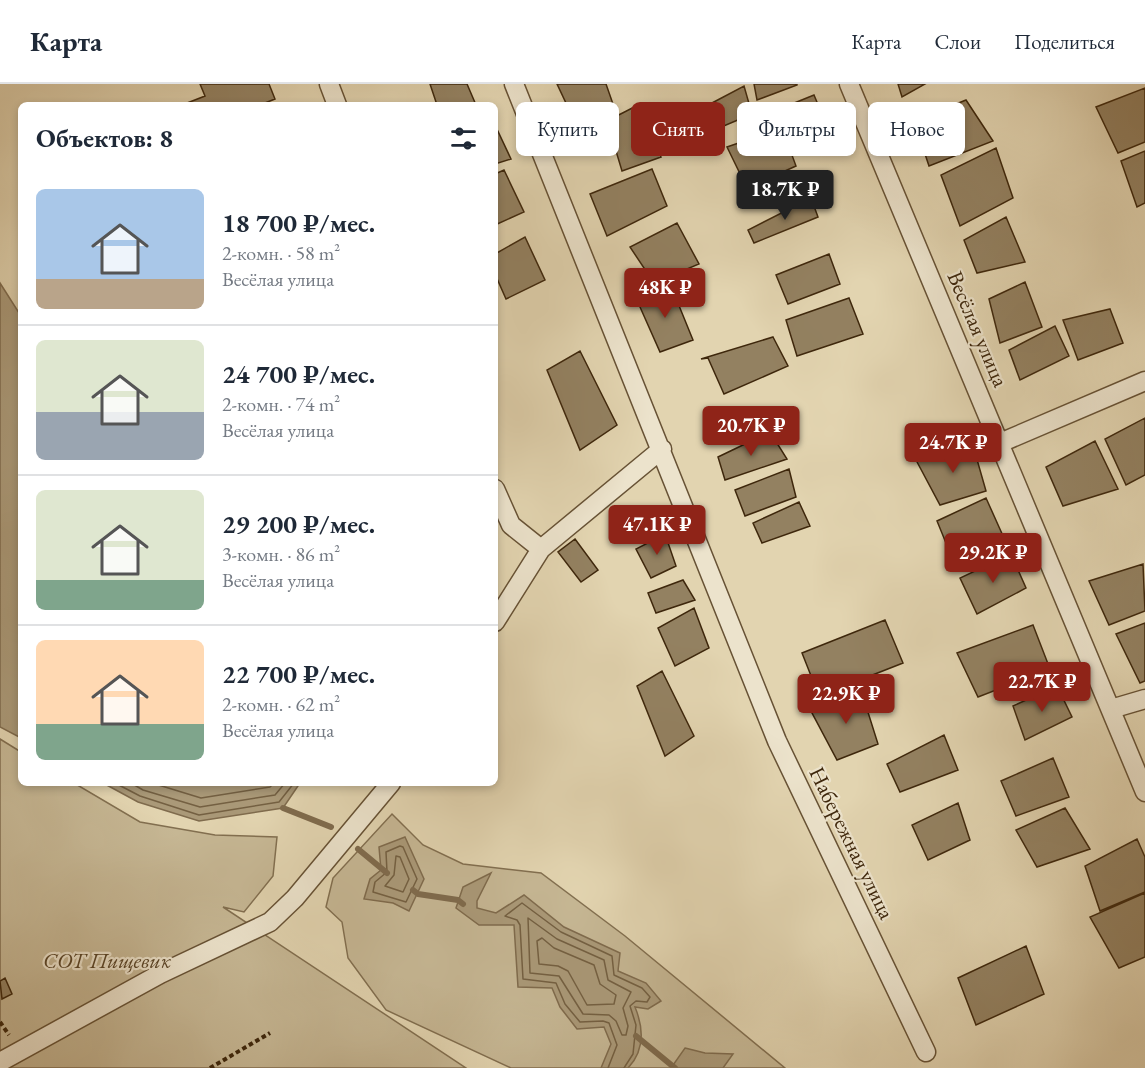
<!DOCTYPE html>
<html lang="ru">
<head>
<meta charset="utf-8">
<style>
	body { margin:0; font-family:"EB Garamond",serif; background:#f6f6f7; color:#1f2937; height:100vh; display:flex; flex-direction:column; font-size:22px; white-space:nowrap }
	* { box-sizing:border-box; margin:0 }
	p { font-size:20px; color:#747a83 }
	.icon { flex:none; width:33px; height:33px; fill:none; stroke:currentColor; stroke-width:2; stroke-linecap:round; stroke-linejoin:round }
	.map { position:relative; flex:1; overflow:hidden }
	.details { position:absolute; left:18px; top:18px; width:480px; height:684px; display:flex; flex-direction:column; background:#fff; border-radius:9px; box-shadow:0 3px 9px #0003 }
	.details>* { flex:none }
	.guide { position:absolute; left:516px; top:18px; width:538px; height:54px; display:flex; gap:12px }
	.price { position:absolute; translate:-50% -51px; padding:0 14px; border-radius:6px; background:#8f2418; color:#fff; font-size:20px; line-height:39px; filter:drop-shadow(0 2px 3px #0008) }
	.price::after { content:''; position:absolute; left:50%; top:36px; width:18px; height:14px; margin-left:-9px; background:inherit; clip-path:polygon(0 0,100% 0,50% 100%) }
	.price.current { background:#222; color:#fff }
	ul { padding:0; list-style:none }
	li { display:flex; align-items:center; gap:18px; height:150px; padding:0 18px }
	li+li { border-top:2px solid #e0e1e3 }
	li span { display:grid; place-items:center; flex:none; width:168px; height:120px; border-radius:9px; color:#555 }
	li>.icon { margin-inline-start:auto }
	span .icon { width:72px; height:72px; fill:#fffc; stroke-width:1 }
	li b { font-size:26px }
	h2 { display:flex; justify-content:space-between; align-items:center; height:72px; padding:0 18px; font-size:26px }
	.pill { padding:0 21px; border-radius:9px; background:#fff; box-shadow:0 3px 9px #0003; font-size:21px; line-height:54px }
	.pill.current { background:#8f2418; color:#fff }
	header { display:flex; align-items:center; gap:36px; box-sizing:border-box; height:84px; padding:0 30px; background:#fff; border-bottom:2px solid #e0e1e3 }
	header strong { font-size:28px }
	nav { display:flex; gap:33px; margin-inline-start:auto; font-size:21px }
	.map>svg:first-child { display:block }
	.green { fill:#c6b794; stroke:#826f50; stroke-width:1.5 }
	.water { fill:#aa9978; stroke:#7f6b4d; stroke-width:1.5 }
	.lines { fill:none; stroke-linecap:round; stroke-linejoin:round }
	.shore { stroke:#746042; stroke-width:1.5 }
	.stream { stroke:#7f6b4d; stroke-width:6 }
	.building { fill:#938161; stroke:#3e270c; stroke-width:1.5 }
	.street-casing { stroke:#675235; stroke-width:21 }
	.path { stroke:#3e270c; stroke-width:4; stroke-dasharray:4.5 3; stroke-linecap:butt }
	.street { stroke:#ece3cc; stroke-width:18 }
	.labels { text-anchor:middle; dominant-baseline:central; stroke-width:4.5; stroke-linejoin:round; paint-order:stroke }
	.street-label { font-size:22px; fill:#3e270c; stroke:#ece3cc }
	.park-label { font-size:22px; font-style:italic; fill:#594427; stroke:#ece3cc }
</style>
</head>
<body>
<header>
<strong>Карта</strong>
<nav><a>Карта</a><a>Слои</a><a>Поделиться</a></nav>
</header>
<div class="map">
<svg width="1145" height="984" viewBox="0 0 1145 984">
	<rect width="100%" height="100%" fill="#e2d4b0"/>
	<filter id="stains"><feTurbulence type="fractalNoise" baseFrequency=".00333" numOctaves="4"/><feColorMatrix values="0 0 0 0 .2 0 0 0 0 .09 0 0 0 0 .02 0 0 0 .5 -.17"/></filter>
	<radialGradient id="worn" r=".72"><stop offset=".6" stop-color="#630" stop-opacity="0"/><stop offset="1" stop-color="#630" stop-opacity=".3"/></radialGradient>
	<path class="green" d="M0 655 21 668V699H74L140 738 215 751 277 753 273 792 244 828 223 823 466 984H0Z
		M392 730 423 761 463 780 541 789 625 852 785 984H511L386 926 348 874 342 838 326 823 333 794Z"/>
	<path class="water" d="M0 199 21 232V654L0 643Z
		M103 699H300L283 724 199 737 138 718Z
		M405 753 424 795 409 827 393 819 364 815 370 795 381 786 379 763Z
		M491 789 477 817V824L496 829 524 811 564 843 620 869 618 887 646 899 661 917 648 925 635 923C644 945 645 966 628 984H601L611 960 604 943 577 945 560 923 552 904 518 903 514 841H479L456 824 463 803Z
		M685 964 705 969 733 970 723 984H671Z"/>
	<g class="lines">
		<path class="shore" d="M115 699 140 712 199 731 279 718 294 699
			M131 699 143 706 200 723 275 711 285 699
			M152 699 201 714 270 703 274 699
			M400 762 403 763 417 795 406 818 373 808 375 798 387 788 386 768Z
			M396 772 400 773 409 795 403 808 385 802 394 791Z
			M528 834 557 855 604 876 608 896 631 908 623 924 628 942 626 951H622L616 937 609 931 583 930 559 892 530 889Z
			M542 854 554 864 594 881 600 900 616 911 614 920 587 921 568 887 558 882 539 880 537 857Z
			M608 984 617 961 609 939 603 937 580 938 565 920 556 899 523 895 520 841 517 836 505 832 522 819 561 848 612 872 614 891 642 904 650 913 647 918 636 917 630 922 636 941 633 970 624 984"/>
		<path class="stream" d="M283 724 331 743
			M358 765 387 789
			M413 806 418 810 458 816 463 820
			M636 952 675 984"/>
	</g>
	<path class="building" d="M200 0H269L275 15 260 21H182L205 12Z
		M430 0H467L476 21H437Z
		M557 0H606L613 20 574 36Z
		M754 0H797V1L757 16Z
		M898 0H925L902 13Z
		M744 2 752 30 719 44 712 19Z
		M1145 4V58L1118 69 1096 23Z
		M814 11 830 49 793 65 777 26Z
		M966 16 993 57 929 82 914 37Z
		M638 21 661 73 622 87 607 37Z
		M596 27 606 52 567 68 557 43Z
		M495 41 511 75 495 80Z
		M782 44 796 82 747 104 727 63Z
		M996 64 1013 114 960 142 941 91Z
		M1145 67V119L1137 123 1121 77Z
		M652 85 667 122 607 152 590 110Z
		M504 86 524 128 495 141V90Z
		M811 114 818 133 754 159 748 146Z
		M1006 133 1025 178 977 189 964 156Z
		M677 139 699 180 654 199 630 163Z
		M525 153 545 196 506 215 495 190V170Z
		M829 170 840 200 788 220 776 191Z
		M1025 198 1042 243 1000 259 989 215Z
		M671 202 693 256 660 268 636 214Z
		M849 214 863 250 797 272 786 236Z
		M1110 225 1123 259 1078 276 1063 236Z
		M1055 242 1069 272 1020 296 1009 266Z
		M773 253 788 282 724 310 708 274 701 275Z
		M580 267 617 341 580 366 547 286Z
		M1145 334V391L1126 401 1105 355Z
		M770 348 787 375 725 396 718 373Z
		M1095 357 1118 405 1063 422 1046 383Z
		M972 358 986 407 940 421 916 376Z
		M789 385 796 413 745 432 735 406Z
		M986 414 1008 463 957 486 937 437Z
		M799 418 810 442 762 459 753 439Z
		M665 450 676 482 651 494 636 465Z
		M575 455 598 486 581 498 558 468Z
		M1011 470 1026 504 977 530 960 494Z
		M1143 480 1145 527 1109 541 1089 497Z
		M683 496 695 516 656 529 648 509Z
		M694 524 709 564 675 582 658 544Z
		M885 536 903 579 819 612 802 569Z
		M1145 539V597L1140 599 1116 550Z
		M1033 541 1050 585 978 613 957 569Z
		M662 587 694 652 665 672 637 602Z
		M1057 602 1072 633 1025 656 1013 622Z
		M861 606 878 660 837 676 811 627Z
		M944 651 958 686 900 708 887 680Z
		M1053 674 1069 713 1016 732 1001 697Z
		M958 719 970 756 928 776 912 741Z
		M1065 724 1090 765 1037 783 1016 746Z
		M1137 755 1145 773V808L1100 827 1085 782Z
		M1145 809V873L1119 884 1090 833Z
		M1026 862 1044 910 976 941 958 894Z
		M5 894 12 910 2 915 0 897Z"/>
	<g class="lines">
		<defs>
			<path id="street" d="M329 0 337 21
				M514 0 777 657 926 968
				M849 0 1145 708
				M1000 359 1145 297
				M495 405 511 441 541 465
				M495 538 541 465 662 365
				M1111 625 1145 615
				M0 978 160 890 270 838 295 814 391 699"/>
		</defs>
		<use href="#street" class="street-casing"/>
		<path class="path" d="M0 938 9 951
			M210 984 270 949"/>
		<use href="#street" class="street"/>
	</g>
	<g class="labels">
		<g class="street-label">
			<text transform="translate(978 245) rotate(67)">Весёлая улица</text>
			<text transform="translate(852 759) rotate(64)">Набережная улица</text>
		</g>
		<g class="park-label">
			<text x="107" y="876">СОТ Пищевик</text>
		</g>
	</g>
	<rect width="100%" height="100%" filter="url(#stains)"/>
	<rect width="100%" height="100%" fill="url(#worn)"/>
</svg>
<b class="price current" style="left:785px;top:137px">18.7K ₽</b>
<b class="price" style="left:665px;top:235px">48K ₽</b>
<b class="price" style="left:751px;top:373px">20.7K ₽</b>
<b class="price" style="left:953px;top:390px">24.7K ₽</b>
<b class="price" style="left:657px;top:472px">47.1K ₽</b>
<b class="price" style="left:993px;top:500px">29.2K ₽</b>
<b class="price" style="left:1042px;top:629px">22.7K ₽</b>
<b class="price" style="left:846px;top:641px">22.9K ₽</b>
<div class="guide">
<a class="pill">Купить</a>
<a class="pill current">Снять</a>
<a class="pill">Фильтры</a>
<a class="pill">Новое</a>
</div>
<section class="details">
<h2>Объектов: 8<svg class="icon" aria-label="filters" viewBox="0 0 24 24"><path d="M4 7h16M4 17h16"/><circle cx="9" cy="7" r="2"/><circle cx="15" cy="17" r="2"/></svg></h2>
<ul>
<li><span style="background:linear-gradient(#a9c7e8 75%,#b9a48a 0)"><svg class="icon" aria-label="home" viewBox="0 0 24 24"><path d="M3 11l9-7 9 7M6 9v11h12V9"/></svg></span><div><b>18 700 ₽/мес.</b><p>2-комн. · 58 m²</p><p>Весёлая улица</p></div></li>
<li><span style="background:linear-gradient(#dfe7d0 60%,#9aa5b1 0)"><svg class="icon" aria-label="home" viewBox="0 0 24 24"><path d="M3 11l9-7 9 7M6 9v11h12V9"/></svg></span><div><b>24 700 ₽/мес.</b><p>2-комн. · 74 m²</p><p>Весёлая улица</p></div></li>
<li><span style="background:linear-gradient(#dfe7d0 75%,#7fa58c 0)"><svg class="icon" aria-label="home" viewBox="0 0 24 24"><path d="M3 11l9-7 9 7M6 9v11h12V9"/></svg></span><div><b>29 200 ₽/мес.</b><p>3-комн. · 86 m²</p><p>Весёлая улица</p></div></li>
<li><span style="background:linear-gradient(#ffd9b3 70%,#7fa58c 0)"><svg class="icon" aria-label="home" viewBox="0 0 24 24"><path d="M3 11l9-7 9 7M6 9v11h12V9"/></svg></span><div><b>22 700 ₽/мес.</b><p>2-комн. · 62 m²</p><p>Весёлая улица</p></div></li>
</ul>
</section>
</div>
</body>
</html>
